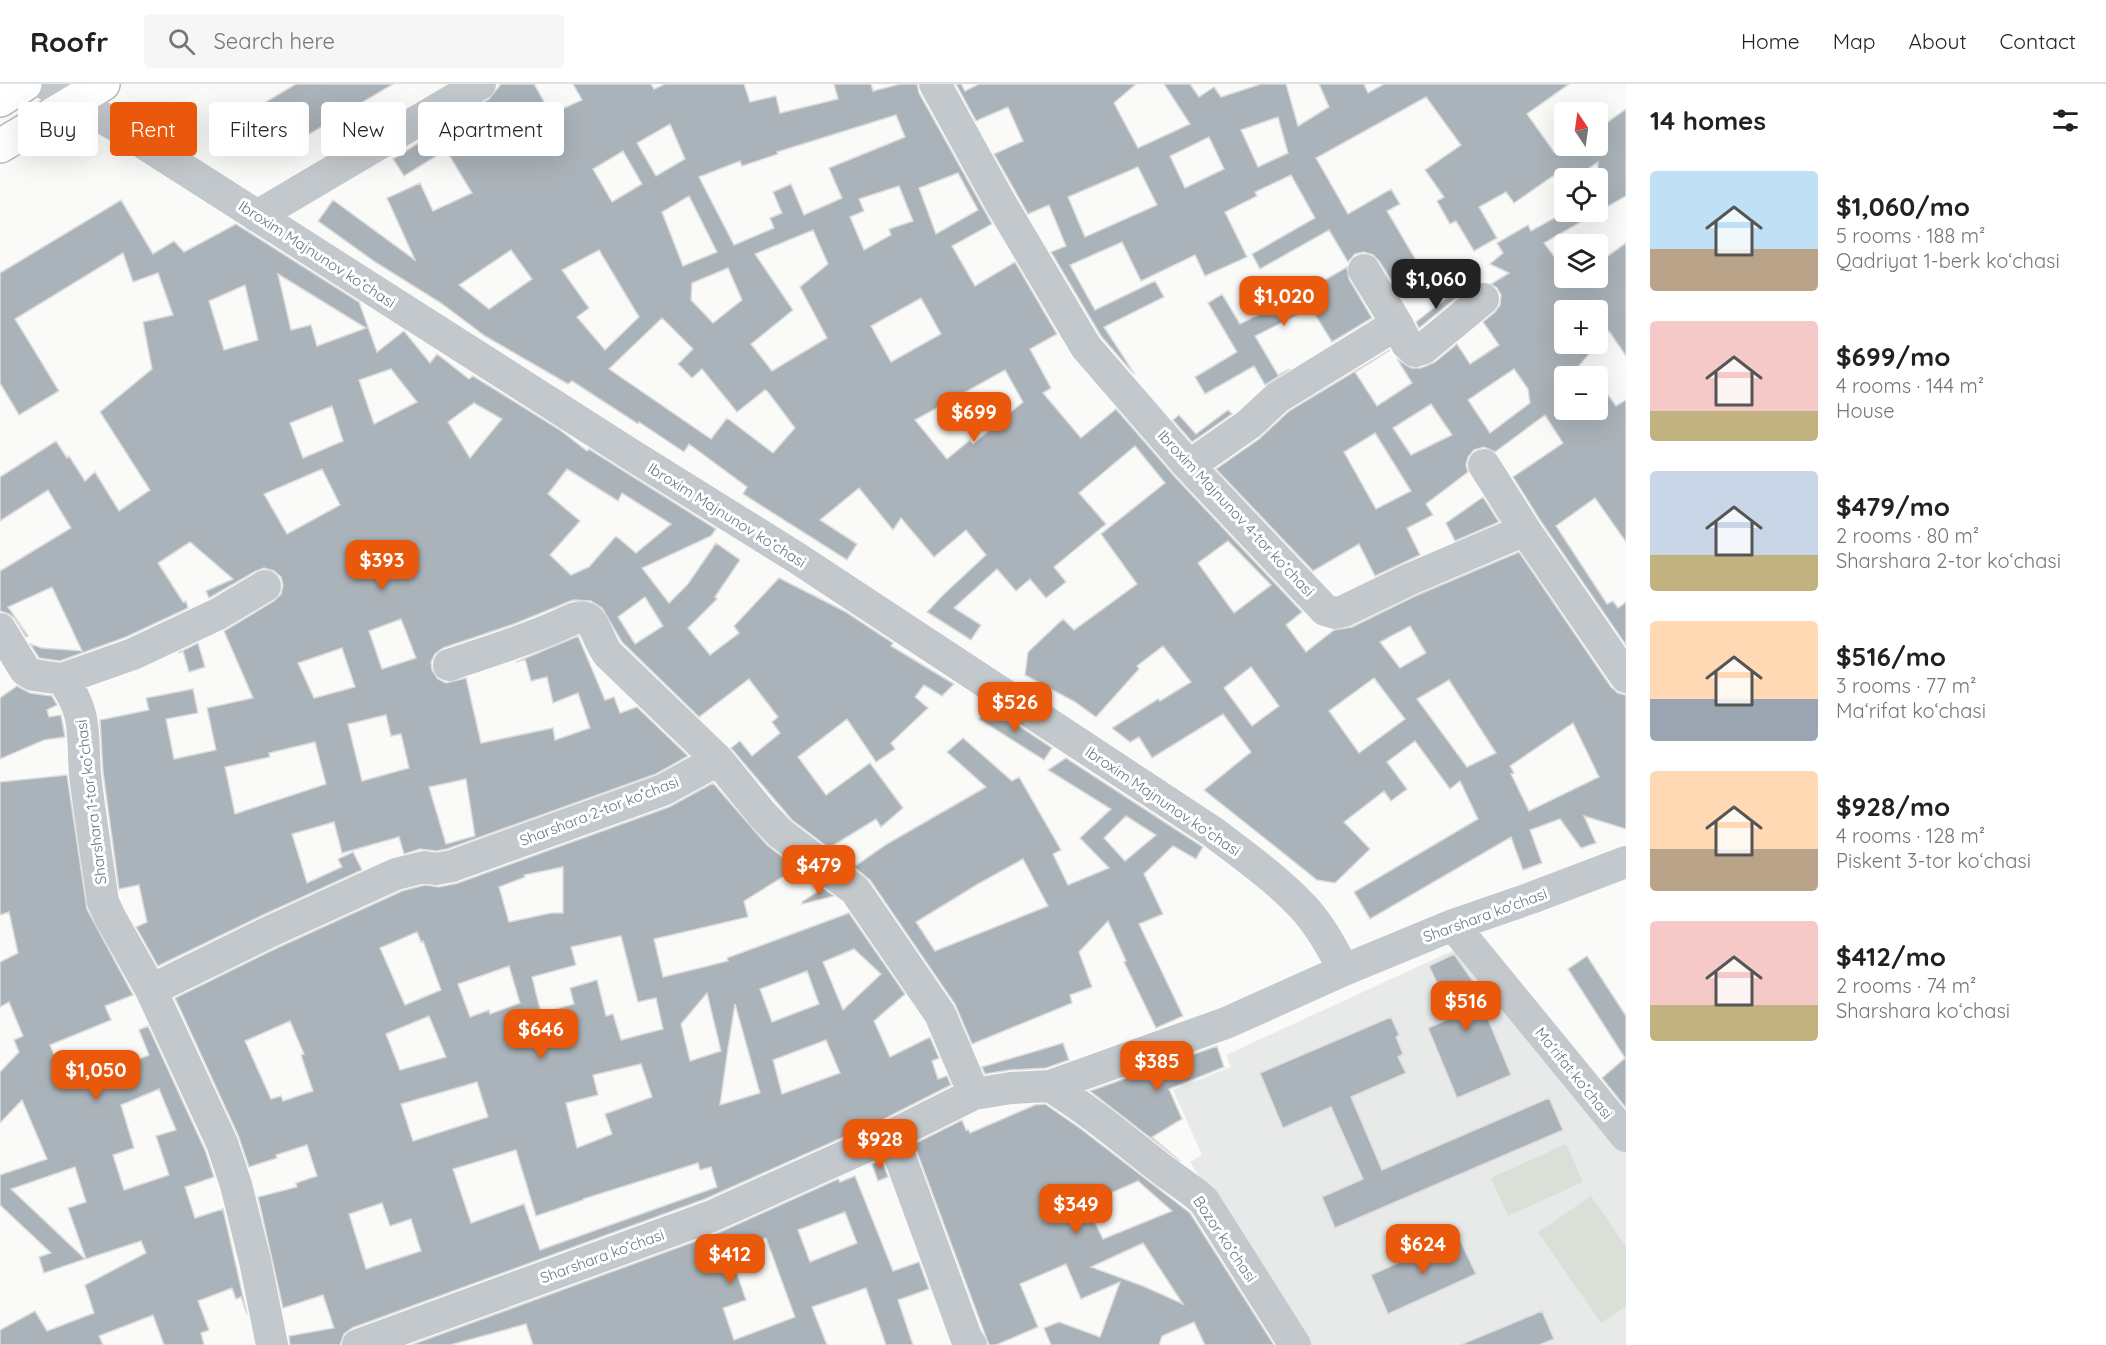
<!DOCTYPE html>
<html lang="en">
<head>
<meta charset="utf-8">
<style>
	body { margin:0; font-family:Quicksand,sans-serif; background:#f6f6f6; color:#222; height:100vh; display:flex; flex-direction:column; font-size:22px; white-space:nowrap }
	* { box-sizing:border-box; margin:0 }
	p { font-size:20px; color:#767676 }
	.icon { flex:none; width:33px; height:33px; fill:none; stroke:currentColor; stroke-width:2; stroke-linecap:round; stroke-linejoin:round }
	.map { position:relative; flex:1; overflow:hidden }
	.drawer { display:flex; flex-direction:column; background:#fff; width:480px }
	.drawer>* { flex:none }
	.banner { position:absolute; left:18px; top:18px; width:570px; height:54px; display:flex; gap:12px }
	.needle { width:39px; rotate:347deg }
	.controls { position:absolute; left:1554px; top:18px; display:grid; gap:12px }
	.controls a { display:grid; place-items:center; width:54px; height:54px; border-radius:6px; background:#fff; box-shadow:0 6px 24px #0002; font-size:30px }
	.price { position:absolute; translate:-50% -51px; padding:0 14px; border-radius:12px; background:#ea580c; color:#fff; font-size:20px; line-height:39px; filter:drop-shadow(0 2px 3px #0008) }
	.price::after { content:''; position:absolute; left:50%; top:36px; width:18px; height:14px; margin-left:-9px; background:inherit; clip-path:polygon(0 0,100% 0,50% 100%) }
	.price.current { background:#222; color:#fff }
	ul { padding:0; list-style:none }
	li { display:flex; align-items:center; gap:18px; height:150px; padding:0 24px }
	li span { display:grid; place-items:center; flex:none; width:168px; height:120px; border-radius:6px; color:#555 }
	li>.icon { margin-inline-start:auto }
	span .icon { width:72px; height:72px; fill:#fffc; stroke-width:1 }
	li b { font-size:26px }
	h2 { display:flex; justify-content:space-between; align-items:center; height:72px; padding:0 24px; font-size:26px }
	.chip { padding:0 21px; border-radius:6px; background:#fff; box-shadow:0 6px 24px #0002; font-size:21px; line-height:54px }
	.chip.current { background:#ea580c; color:#fff }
	header { display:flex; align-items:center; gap:36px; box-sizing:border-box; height:84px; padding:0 30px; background:#fff; border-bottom:2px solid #e0e0e0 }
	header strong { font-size:28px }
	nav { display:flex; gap:33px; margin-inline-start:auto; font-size:21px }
	.search { width:420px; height:54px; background:#f6f6f6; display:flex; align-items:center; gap:15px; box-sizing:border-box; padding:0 21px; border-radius:6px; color:#767676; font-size:22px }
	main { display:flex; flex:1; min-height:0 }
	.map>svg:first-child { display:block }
	.built { fill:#e8e9e9 }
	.green { fill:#dadfd7 }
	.building { fill:#aab3b9; stroke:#dcdcda; stroke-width:1.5; fill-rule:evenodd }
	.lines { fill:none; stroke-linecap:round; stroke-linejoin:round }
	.major-casing { stroke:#b5babe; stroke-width:36 }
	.minor { stroke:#c3c8cc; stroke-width:32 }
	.major { stroke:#fff; stroke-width:33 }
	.labels { text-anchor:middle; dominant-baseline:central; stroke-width:6; stroke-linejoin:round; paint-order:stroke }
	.street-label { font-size:15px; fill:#657683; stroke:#fff }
</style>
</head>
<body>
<header>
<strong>Roofr</strong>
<div class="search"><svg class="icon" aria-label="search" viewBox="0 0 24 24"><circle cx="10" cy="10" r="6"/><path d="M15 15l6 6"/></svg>Search here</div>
<nav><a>Home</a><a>Map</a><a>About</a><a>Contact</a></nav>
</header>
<main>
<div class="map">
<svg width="1626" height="1261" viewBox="0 0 1626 1261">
	<rect width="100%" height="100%" fill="#fafaf8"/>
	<path class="built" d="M1454 866 1626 1066V1261H1305L1190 1078 1202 1071 1173 1006 1231 983 1226 971Z"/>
	<path class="green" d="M1566 1060 1583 1098 1508 1132 1491 1094Z
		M1591 1112 1626 1163V1222L1601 1239 1538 1148Z"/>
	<path class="building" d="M296 0H393L278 69 252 26Z
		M501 0H534L551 30 582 16 573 0H651L654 5 665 0H744L750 18 776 12 780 29 838 15 834 0H871L873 7 900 0H917L919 9 992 140 952 162 975 202 1015 178 1057 250 1030 265 1051 304 1043 309 1081 354 1116 325 1176 394 1302 528 1286 541 1306 568 1334 546 1352 543 1415 512 1519 468 1611 603 1618 609 1626 611V745L1584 732 1596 759 1581 764 1560 735 1530 746 1542 779 1523 786 1511 753 1370 835 1354 808 1478 735 1460 697 1450 705 1415 657 1387 678 1407 705 1391 717 1384 707 1344 738 1370 765 1335 799 1317 796 1204 706 1251 668 1223 630 1152 674 1139 653 1130 658 1112 644 1158 615 1160 617 1191 598 1163 562 1137 582 1139 585 1096 633 1075 618 1025 591 1028 568 1063 535 1074 546 1137 500 1101 450 1165 399 1135 362 1079 409 1106 440 1054 483 1066 498 1046 514 1030 495 1016 507 997 485 954 524 981 541 971 556 927 528 943 511 986 471 966 446 934 473 901 434 893 446 859 404 820 436 857 460 847 476 743 410 747 403 689 360 684 368 639 338 638 340 572 297 568 300 485 252 441 219 375 178 318 137 333 116 415 176 387 114 420 99 433 127 472 109 446 66 404 92 393 75 489 15ZM896 31 905 53 829 84 842 114 804 131 791 100 773 108 782 129 770 134 774 144 734 161 699 93 740 77 742 82 778 70 777 68ZM670 40 685 75 656 92 637 59ZM623 67 642 100 612 118 593 85ZM958 89 978 126 936 150 919 104ZM899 102 913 137 889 145 891 151 864 166 850 133 864 127 859 115ZM689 112 717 168 683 182 662 128ZM813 146 828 180 800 203 827 254 772 287 751 260 793 226 755 170ZM511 166 532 195 489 225 459 201ZM599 166 639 233 605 266 577 233 589 224 562 186ZM728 184 742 216 713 239 691 216 692 199ZM921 214 941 250 891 278 871 242ZM662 234 693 265 678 280 692 294 702 285 737 328 765 306 768 308 795 344 773 369 727 334 711 355 609 285ZM1005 286 1023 318 973 360 970 356 947 375 915 336ZM1228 457 1271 501 1234 529 1198 479ZM1410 542 1426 569 1400 584 1380 558ZM1251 583 1279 622 1252 642 1224 604ZM1374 594 1405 635 1359 669 1329 627ZM1449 596 1496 669 1467 683 1417 615ZM1573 639 1599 693 1529 727 1511 690 1514 689 1510 682Z
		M956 0H961L965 7 979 0H1136L1114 19 1138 64 1190 40 1164 0H1190L1199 13 1214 3 1221 13 1261 0H1286L1298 42 1329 23 1319 0H1364L1368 9 1384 0H1569L1527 30 1554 68 1563 62H1598V45L1626 25V112L1544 159 1564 185V194H1571L1573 196 1576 194H1598V179L1626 159V272L1609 247 1570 292H1564V326H1598V318L1608 311 1616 322 1626 316V458L1595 414 1556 442 1607 520 1613 517 1618 524 1626 518V561L1540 436 1513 393 1563 359 1545 331 1495 368 1484 363 1474 366 1468 373 1466 381 1468 388 1426 420 1433 431 1407 444 1420 471 1375 492 1359 460 1313 487 1216 385 1259 355 1289 327 1390 266 1355 288 1377 322 1412 299 1397 275 1411 284H1421L1435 278 1457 260 1470 280 1499 261 1483 238 1495 228 1500 221 1501 211 1497 204 1491 200 1509 189 1490 180 1503 169 1497 159 1528 141 1531 147 1565 128H1598V78L1575 94H1564V102L1562 104 1553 92 1514 119 1506 108 1479 123 1497 154 1474 167 1456 137 1450 140 1437 117 1444 113 1425 86 1461 61 1426 13 1316 74 1348 130 1391 105 1400 120 1387 127 1427 195 1400 210 1379 177 1373 171 1364 168 1355 170 1348 178 1329 146 1260 185 1252 170 1315 134 1291 91 1255 108 1257 112 1225 128 1247 173 1205 192 1195 171 1141 197 1122 158 1070 181 1095 226 1155 197 1164 213 1104 243 1134 289 1132 288 1101 252 1051 168 1066 162 1049 121 1028 130 994 70 1023 57 1008 23 976 37ZM1278 33 1288 69 1258 83 1241 46ZM1209 53 1224 85 1185 104 1170 72ZM1138 83 1157 121 1085 153 1068 113ZM1564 226H1598V260H1564ZM1514 285 1528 305 1530 319 1490 349 1468 316ZM1431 320 1452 351 1411 371 1393 344ZM1375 349 1411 407 1376 425 1344 368Z
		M121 116 153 170 174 157 184 168 236 140 359 218 377 268 404 247 430 279 437 270 469 295 473 292 560 346 587 367 589 365 716 445 711 452 642 484 669 519 688 500 716 459 740 476 715 513 717 515 688 544 710 571 739 549 734 542 779 494 846 528 893 559 891 562 954 600 942 612 924 601 915 613 928 624 891 659 895 665 876 678 847 635 798 673 826 711 870 679 903 724 881 743 876 735 829 764 792 736 731 664 740 657 752 672 780 649 772 638 778 633 749 595 699 633 622 558 602 524 591 517 573 516 514 540 443 564 435 570 431 578 432 586 438 595 446 599 466 594 481 659 553 644 555 656 590 644 578 609 553 619 547 593 531 597 525 575 516 578 578 552 605 616 614 613 620 629 637 623 688 672 656 690 447 765 436 767 420 765 404 770 399 753 342 769 334 738 292 750 307 799 342 783 338 775 353 768 362 786 263 831 158 882 136 843 147 838 139 801 119 805 103 688 100 636 149 626 146 614 193 605 198 629 166 635 174 675 216 666 207 624 253 614 224 547 274 517 281 510 283 501 281 493 274 487 264 484 256 487 209 514 206 507 233 495 190 458 158 479 183 518 186 517 188 524 126 553 60 577 39 574 30 560 42 564 82 567 52 503 8 523 28 552 26 553 15 535 9 530 0 527V487L71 444 48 406 0 437V393L56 357 67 374 69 372 85 397 95 388 119 427 150 406 100 328 152 285 143 238 173 231 158 189 133 198 123 169 15 235 59 307 19 331 0 299V189ZM278 190 366 244 317 262 311 241 291 246ZM245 201 258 256 224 266 209 217ZM391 285 417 318 374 340 359 296ZM474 319 502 335 470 374 448 338ZM332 322 343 357 303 374 290 339ZM322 385 340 421 287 450 264 410ZM567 385 618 417 622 409 671 440 636 469 616 452 589 483 571 491 550 471 580 437 548 410ZM645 513 663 542 635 560 618 533ZM401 535 416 574 382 585 369 547ZM342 564 355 603 314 614 298 579ZM386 631 391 652 401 650 409 684 362 697 348 640ZM315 658 326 700 235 730 225 683 270 673 269 669ZM466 695 475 752 446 760 429 703Z
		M1347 183 1349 195 1372 234 1332 258 1311 224 1255 252 1278 291 1290 285 1265 301 1254 282 1205 310 1195 293 1237 268 1208 219 1222 210 1240 240 1303 209Z
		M1454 208 1457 213 1419 244 1416 238Z
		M1228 326 1232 330 1192 358 1173 336 1179 331 1196 350Z
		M1483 413 1499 438 1455 457 1446 439Z
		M198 559 205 583 189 588 183 567 178 569Z
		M17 602 30 609 52 612 57 621 47 626 49 633 61 631 65 653 44 656 0 675V614Z
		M989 622 1052 664 1044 676 979 635Z
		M963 654 1012 697 1019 693 1061 766 1053 770 1068 801 1109 784 1080 754 1111 725 1048 686 1066 674 1203 763 1196 775 1173 762 1144 790 1163 830 1139 840 1183 932 1156 944 1124 878 1126 877 1108 837 1079 868 1092 903 1070 911 1072 919 972 960 955 920 870 796 854 783 887 760 986 703 947 668ZM1126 732 1156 751 1125 777 1104 754ZM1023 775 1048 822 935 867 916 838 978 800Z
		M67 691 87 825 133 911 105 922 111 936 50 961 66 1000 78 996 80 1000 149 971 139 946 148 942 205 1066 214 1093 185 1103 195 1134 223 1125 247 1230 241 1213 236 1215 232 1204 198 1217 209 1246 201 1249 204 1261H164L153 1231 99 1252 103 1261H0V1246L35 1227 47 1247 94 1229 85 1201 146 1169 141 1157 86 1175 68 1124 86 1118 75 1083 11 1105 85 1175 44 1189 39 1173 51 1169 0 1121V1091L47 1075 22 1016 0 1039V988L19 968 14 956 23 952 9 918 0 923V878L18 869 9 828 0 831V698ZM159 1005 176 1046 156 1052 169 1091 124 1106 113 1071 134 1064 121 1021Z
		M713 699 767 761 797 784 744 817 748 833 654 855 663 893 728 877 727 874 849 829 905 910 874 937 890 973 930 953 939 974 932 977 938 995 947 992 951 1001 884 1035 705 1115 352 1244 344 1250 340 1261H290L289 1252 334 1244 323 1211 283 1224 258 1113 297 1103 296 1099 317 1092 307 1061 276 1071 277 1074 249 1083 238 1051 175 914 279 863 402 807 425 801 439 803 458 799 669 723ZM563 783V829H551L509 838 499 803 525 793 524 791ZM417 848 421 858 423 857 441 906 405 921 380 864ZM621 852 638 918 656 914 663 945 621 956 613 930 606 932 597 896 570 904 574 920 541 929 532 893 576 881 571 863ZM854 865 881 890 843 926 823 878ZM509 882 520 919 490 930 489 926 470 933 458 900ZM807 887 819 920 772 938 760 905ZM707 909 721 967 690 977 681 940ZM735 920 760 1009 720 1021 728 964ZM429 932 446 973 400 986 386 950ZM290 937 304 970 301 971 313 1007 283 1017 281 1012 271 1015 245 957ZM826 956 840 989 782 1010 773 976ZM641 980 652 1013 605 1030 612 1050 577 1064 566 1019 598 1011 593 991ZM477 998 488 1033 413 1057 401 1020ZM516 1066 536 1132 583 1116V1115L698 1079 700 1086 711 1083 717 1103 540 1166 524 1120 471 1139 453 1085ZM382 1119 390 1142 411 1135 421 1167 366 1185 349 1130Z
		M823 804 834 812 802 820V818Z
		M1454 870 1479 906 1477 908 1511 991 1457 1014 1428 944 1453 933 1429 882Z
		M1587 872 1626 932V1024L1602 994 1625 974 1568 885Z
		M1391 933 1399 951 1396 953 1403 970 1398 973 1406 989 1351 1013 1382 1086 1549 1014 1563 1046 1335 1144 1322 1113 1363 1095 1331 1023 1283 1044 1260 989Z
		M1063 959 1069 976 1046 984 1010 986 985 990 982 983Z
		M1217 962 1224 983 1169 1005 1182 1035 1152 1053 1180 1077 1090 1007Z
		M1045 1020 1081 1045 1190 1129 1274 1261H1205L1194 1238 1162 1252 1159 1261H1051L1044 1244 1059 1238 1100 1253 1120 1198 1081 1215 1066 1180 1020 1200 1038 1243 996 1261H989L914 1060 962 1036 966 1046 968 1045 970 1049 1035 1021ZM1138 1097 1172 1127 1103 1155 1086 1120ZM1143 1159 1183 1220 1143 1202 1091 1183Z
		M882 1075 888 1093 878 1097 872 1080Z
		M855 1092 893 1187 919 1178 929 1205 898 1216 913 1261H886L866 1204 812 1223 827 1261H533L526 1240 450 1261H411L718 1149 838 1095 840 1098ZM845 1128 857 1159 810 1178 798 1146ZM766 1154 795 1233 734 1256 723 1224 746 1216 729 1167Z
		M1458 1152 1476 1190 1388 1230 1371 1191Z
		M1542 1227 1554 1255 1539 1261H1460Z"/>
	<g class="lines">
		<defs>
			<path id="major" d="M0 16 25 0
				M0 62 103 0"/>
		</defs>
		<use href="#major" class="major-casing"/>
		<path class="minor" d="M46 0 115 41 630 370 797 474 1213 748C1244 772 1277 795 1303 823 1320 841 1332 864 1344 886
			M935 0 1000 118 1086 263 1189 382 1325 526 1335 529 1344 527 1408 496 1525 446 1626 593
			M257 132 480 0
			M1364 186 1397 240 1407 260 1415 267 1424 264 1483 215
			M1484 381 1525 446
			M1189 382 1249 340 1278 313 1397 240
			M0 545 25 586 33 591 62 595 133 570 218 530 265 502
			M449 581C487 568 525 557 562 540 570 537 579 530 588 535 594 538 601 562 608 570L718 676
			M62 595C88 629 82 651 85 690 90 733 97 775 103 818L110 833 151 906 222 1059 236 1101 255 1177 272 1261
			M1453 841 1626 1052
			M151 906 271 847 396 790 424 783 436 785 452 782 663 706 718 676 762 730 780 749 855 806 940 930 974 1010
			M1050 1002C1089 1026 1123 1055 1159 1083 1174 1095 1190 1104 1204 1117L1295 1261
			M892 1051 966 1253 971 1261
			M358 1261 712 1132 892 1051 974 1010 1011 1004 1050 1002 1226 939 1344 886 1453 841 1531 814 1626 778"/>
		<use href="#major" class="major"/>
	</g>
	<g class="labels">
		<g class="street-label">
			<text transform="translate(317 170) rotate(33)">Ibroxim Majnunov koʻchasi</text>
			<text transform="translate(1236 429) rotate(47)">Ibroxim Majnunov 4-tor koʻchasi</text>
			<text transform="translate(727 431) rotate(32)">Ibroxim Majnunov koʻchasi</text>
			<text transform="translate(1163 717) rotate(34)">Ibroxim Majnunov koʻchasi</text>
			<text transform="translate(91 718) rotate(-97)">Sharshara 1-tor koʻchasi</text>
			<text transform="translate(599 727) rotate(-21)">Sharshara 2-tor koʻchasi</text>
			<text transform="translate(1485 831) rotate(-20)">Sharshara ko'chasi</text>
			<text transform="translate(1574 989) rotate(51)">Maʻrifat koʻchasi</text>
			<text transform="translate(1225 1155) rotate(56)">Bozor koʻchasi</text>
			<text transform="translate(602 1172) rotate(-20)">Sharshara koʻchasi</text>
		</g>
	</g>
</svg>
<div class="controls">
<a><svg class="needle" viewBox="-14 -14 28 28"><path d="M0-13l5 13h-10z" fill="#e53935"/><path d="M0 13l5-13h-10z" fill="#767676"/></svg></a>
<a><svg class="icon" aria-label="locate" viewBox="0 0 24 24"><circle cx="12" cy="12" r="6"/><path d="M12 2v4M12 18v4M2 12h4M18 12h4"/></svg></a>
<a><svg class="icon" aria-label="layers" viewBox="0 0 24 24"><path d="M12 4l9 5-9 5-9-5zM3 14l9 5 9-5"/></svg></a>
<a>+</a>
<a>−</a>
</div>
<b class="price current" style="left:1436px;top:226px">$1,060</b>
<b class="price" style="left:1284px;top:243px">$1,020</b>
<b class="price" style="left:974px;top:359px">$699</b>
<b class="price" style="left:382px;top:507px">$393</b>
<b class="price" style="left:1015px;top:649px">$526</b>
<b class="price" style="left:819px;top:812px">$479</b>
<b class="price" style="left:1466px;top:948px">$516</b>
<b class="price" style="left:541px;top:976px">$646</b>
<b class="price" style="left:1157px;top:1008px">$385</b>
<b class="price" style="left:96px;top:1017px">$1,050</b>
<b class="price" style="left:880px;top:1086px">$928</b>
<b class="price" style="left:1076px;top:1151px">$349</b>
<b class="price" style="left:1423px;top:1191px">$624</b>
<b class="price" style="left:730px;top:1201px">$412</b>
<div class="banner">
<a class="chip">Buy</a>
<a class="chip current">Rent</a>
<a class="chip">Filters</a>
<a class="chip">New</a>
<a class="chip">Apartment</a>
</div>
</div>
<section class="drawer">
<h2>14 homes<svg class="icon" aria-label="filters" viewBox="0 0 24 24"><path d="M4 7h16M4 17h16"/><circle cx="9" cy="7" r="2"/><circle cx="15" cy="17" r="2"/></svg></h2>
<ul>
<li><span style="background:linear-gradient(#bfe0f5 65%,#b9a48a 0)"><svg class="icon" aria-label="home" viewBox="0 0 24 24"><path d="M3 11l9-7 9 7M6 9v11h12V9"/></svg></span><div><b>$1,060/mo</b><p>5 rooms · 188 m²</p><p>Qadriyat 1-berk koʻchasi</p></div></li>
<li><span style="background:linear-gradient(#f6c9c9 75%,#c2b280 0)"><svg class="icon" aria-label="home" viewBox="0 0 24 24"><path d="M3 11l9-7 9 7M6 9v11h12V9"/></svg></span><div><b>$699/mo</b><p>4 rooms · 144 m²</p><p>House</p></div></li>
<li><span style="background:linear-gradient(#c9d6e8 70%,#c2b280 0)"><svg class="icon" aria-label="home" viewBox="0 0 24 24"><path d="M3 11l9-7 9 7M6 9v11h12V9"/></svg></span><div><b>$479/mo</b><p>2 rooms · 80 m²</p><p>Sharshara 2-tor koʻchasi</p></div></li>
<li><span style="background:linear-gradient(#ffd9b3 65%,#9aa5b1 0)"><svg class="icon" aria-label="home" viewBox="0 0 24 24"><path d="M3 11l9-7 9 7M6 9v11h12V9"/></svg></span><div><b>$516/mo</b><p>3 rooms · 77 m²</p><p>Maʻrifat koʻchasi</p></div></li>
<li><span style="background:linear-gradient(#ffd9b3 65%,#b9a48a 0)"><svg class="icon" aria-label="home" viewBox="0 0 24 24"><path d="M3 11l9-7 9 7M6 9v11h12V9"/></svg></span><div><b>$928/mo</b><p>4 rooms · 128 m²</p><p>Piskent 3-tor koʻchasi</p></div></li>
<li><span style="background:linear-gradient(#f6c9c9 70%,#c2b280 0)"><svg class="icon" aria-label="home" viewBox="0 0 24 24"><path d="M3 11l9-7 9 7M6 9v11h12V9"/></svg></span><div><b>$412/mo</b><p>2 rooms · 74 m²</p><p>Sharshara koʻchasi</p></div></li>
</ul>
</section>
</main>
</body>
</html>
